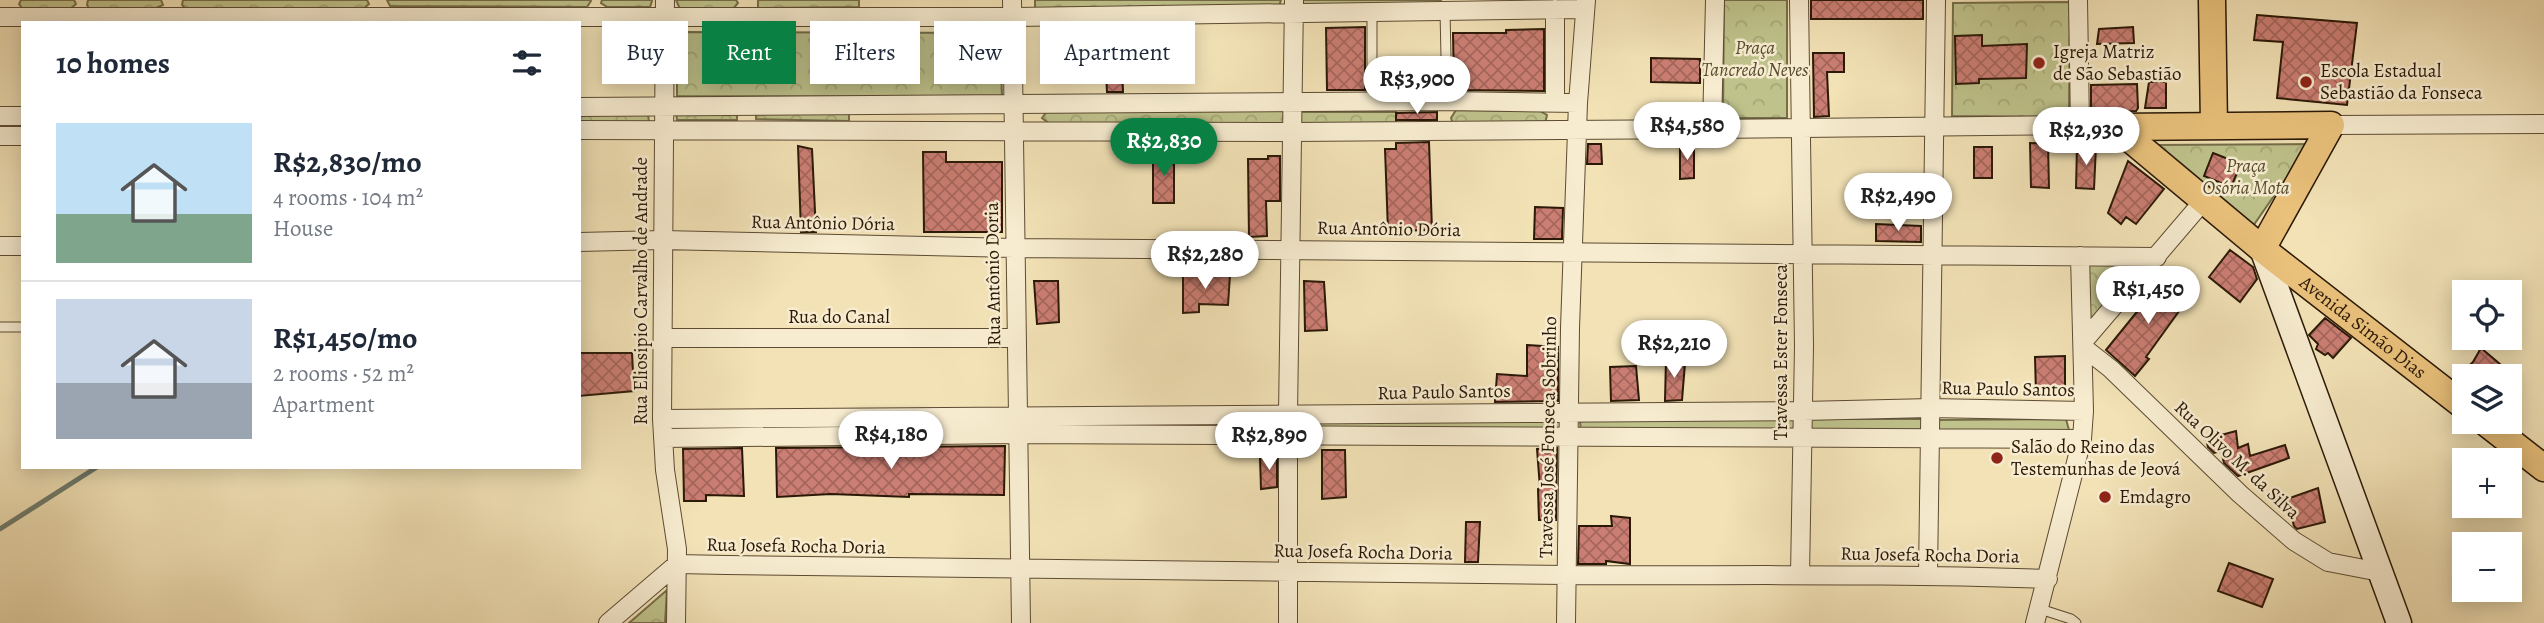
<!DOCTYPE html>
<html lang="en">
<head>
<meta charset="utf-8">
<style>
	body { margin:0; font-family:Alegreya,serif; background:#f6f6f7; color:#1f2937; height:100vh; display:flex; flex-direction:column; font-size:26px; white-space:nowrap }
	* { box-sizing:border-box; margin:0 }
	p { font-size:23px; color:#747a83 }
	.icon { flex:none; width:38px; height:38px; fill:none; stroke:currentColor; stroke-width:2; stroke-linecap:round; stroke-linejoin:round }
	.map { position:relative; flex:1; overflow:hidden }
	.sheet { position:absolute; left:21px; top:21px; width:560px; height:448px; display:flex; flex-direction:column; background:#fff; border-radius:0px; box-shadow:0 4px 18px #0003 }
	.sheet>* { flex:none }
	.top-card { position:absolute; left:602px; top:21px; width:665px; height:63px; display:flex; gap:14px }
	.controls { position:absolute; left:2452px; top:280px; display:grid; gap:14px }
	.controls a { display:grid; place-items:center; width:70px; height:70px; border-radius:0px; background:#fff; box-shadow:0 4px 18px #0003; font-size:35px }
	.price { position:absolute; translate:-50% -60px; padding:0 16px; border-radius:24px; background:#fff; color:#222; font-size:23px; line-height:46px; filter:drop-shadow(0 2px 4px #0008) }
	.price::after { content:''; position:absolute; left:50%; top:42px; width:21px; height:16px; margin-left:-10px; background:inherit; clip-path:polygon(0 0,100% 0,50% 100%) }
	.price.current { background:#0b8043; color:#fff }
	ul { padding:0; list-style:none }
	li { display:flex; align-items:center; gap:21px; height:175px; padding:0 35px }
	li+li { border-top:2px solid #e0e1e3 }
	li span { display:grid; place-items:center; flex:none; width:196px; height:140px; border-radius:0px; color:#555 }
	li>.icon { margin-inline-start:auto }
	span .icon { width:84px; height:84px; fill:#fffc; stroke-width:1 }
	li b { font-size:30px }
	h2 { display:flex; justify-content:space-between; align-items:center; height:84px; padding:0 35px; font-size:30px }
	.pill { padding:0 24px; border-radius:0px; background:#fff; box-shadow:0 4px 18px #0003; font-size:24px; line-height:63px }
	.pill.current { background:#0b8043; color:#fff }
	.map>svg:first-child { display:block }
	.park { fill:url(#park-crowns); stroke:#756e49; stroke-width:2 }
	.lines { fill:none; stroke-linecap:round; stroke-linejoin:round }
	.stream { stroke:#6e7b6d; stroke-width:5 }
	.building { fill:url(#building-cross-hatch); stroke:#2b1907; stroke-width:2 }
	.lane-casing { stroke:#5d4b33; stroke-width:11 }
	.street-casing { stroke:#5d4b33; stroke-width:20 }
	.secondary-casing { stroke:#2b1907; stroke-width:27 }
	.primary-casing { stroke:#2b1907; stroke-width:29 }
	.lane { stroke:#f7ecd0; stroke-width:9 }
	.street { stroke:#f7ecd0; stroke-width:18 }
	.secondary { stroke:#f7ecd0; stroke-width:24 }
	.primary { stroke:#e9c17b; stroke-width:26 }
	.poi-dot { fill:#8f2418; stroke:#f7ecd0; stroke-width:2.5 }
	.labels { text-anchor:middle; dominant-baseline:central; stroke-width:5; stroke-linejoin:round; paint-order:stroke }
	.park-label { font-size:19px; font-style:italic; fill:#574c2f; stroke:#f7ecd0 }
	.poi-label { font-size:19px; fill:#2b1907; stroke:#f7ecd0; text-anchor:start }
	.street-label { font-size:19px; fill:#2b1907; stroke:#f7ecd0 }
</style>
</head>
<body>
<div class="map">
<svg width="2544" height="623" viewBox="0 0 2544 623">
	<defs>
		<pattern id="park-crowns" width="20" height="18" patternUnits="userSpaceOnUse" patternTransform="scale(1.75)"><rect width="20" height="18" fill="#bfc28b"/><path d="M2 6a3 3 0 1 1 6 0M12 15a3 3 0 1 1 6 0" fill="none" stroke="#a4a676"/></pattern>
		<pattern id="building-cross-hatch" width="8" height="8" patternUnits="userSpaceOnUse" patternTransform="scale(1.75)"><rect width="8" height="8" fill="#cb7e73"/><path d="M0 0l8 8M0 8l8-8" fill="none" stroke="#a5665c"/></pattern>
	</defs>
	<rect width="100%" height="100%" fill="#f2e2b6"/>
	<filter id="stains"><feTurbulence type="fractalNoise" baseFrequency=".00286" numOctaves="4"/><feColorMatrix values="0 0 0 0 .2 0 0 0 0 .09 0 0 0 0 .02 0 0 0 .5 -.17"/></filter>
	<radialGradient id="worn" r=".72"><stop offset=".6" stop-color="#630" stop-opacity="0"/><stop offset="1" stop-color="#630" stop-opacity=".3"/></radialGradient>
	<path class="park" d="M21 0H74L76 4 70 9H23L19 4Z
		M88 0H161L163 5 156 8H89L87 5Z
		M183 0H367L369 4 364 8H185L182 5Z
		M387 0H590L591 1 587 7 390 6Z
		M602 0H651L652 1 650 7H607L601 3Z
		M676 0H736L738 3 733 9H680Z
		M758 0H859V7L758 8Z
		M1035 0H1281L1279 6 1035 8Z
		M1301 0H1441L1439 3 1304 7Z
		M1724 0H1787V118H1723Z
		M2070 2 2069 117 1952 116 1953 3Z
		M677 32 1000 33 1002 97 677 96Z
		M1048 110H1280L1285 113 1286 122 1281 125H1051L1042 118Z
		M1456 110 1540 111 1547 115 1545 124H1453L1451 118Z
		M756 111H849V121L756 119Z
		M676 112 737 113V120H677Z
		M1299 112H1396V127H1299Z
		M579 113H648L649 123H579Z
		M2310 144 2253 226 2151 145Z
		M2086 263H2144L2087 324Z
		M1297 419 1573 420V434L1296 429Z
		M1798 419 1799 435 1581 434 1580 420Z
		M1805 419H1926V436L1805 434Z
		M2066 419 2069 430 2064 435 1936 434V420Z
		M667 590 665 623H629Z"/>
	<g class="lines">
		<path class="stream" d="M0 529 97 467"/>
	</g>
	<path class="building" d="M1811 0H1923V19H1811Z
		M2257 15 2357 23 2347 105 2277 98 2283 42 2254 40Z
		M1365 27V90H1327L1326 28Z
		M2133 27 2134 43 2097 44 2099 29Z
		M1544 29V91L1454 90 1453 33H1506V30Z
		M1982 35V46L2027 44 2026 78 1979 79V83L1956 84 1955 36Z
		M609 37 622 40 621 79 606 76Z
		M1104 37 1121 38 1123 92H1107Z
		M1813 53H1844V72H1827L1829 116 1814 117Z
		M1651 58 1700 59V83L1651 82Z
		M2149 82H2166V108H2145Z
		M2137 84 2138 108 2136 111 2091 112V85Z
		M1437 112V120H1396V113Z
		M1429 142 1432 230 1388 231 1385 149H1396V143Z
		M2030 143 2048 144 2049 188 2031 187Z
		M1588 144H1601L1602 164H1587Z
		M1694 145V178L1680 179V146Z
		M2077 145 2096 146 2094 189 2076 188Z
		M798 146 812 149 816 232H801Z
		M1974 147H1992V178H1974Z
		M923 152H946V162H1002V232H924Z
		M1174 152V203H1153V153Z
		M2213 153 2241 164 2231 187 2204 176Z
		M1268 156H1280V201H1266L1267 236 1249 237 1248 159H1268Z
		M2128 161 2164 189 2136 224 2126 217 2121 224 2108 213Z
		M1535 207 1563 208 1562 239H1534Z
		M1876 224 1921 226V242L1876 241Z
		M2230 250 2253 267 2257 279 2240 302 2209 277Z
		M1183 273 1230 275 1228 305 1199 304V312L1183 313Z
		M2166 276 2190 296 2146 357 2149 359 2135 376 2106 350Z
		M1034 281H1058L1059 322 1037 324Z
		M1304 281 1324 282 1327 330 1305 331Z
		M2325 318 2351 338 2333 358 2328 353 2325 355 2316 349 2318 344 2309 335Z
		M1527 345 1558 347V401L1495 402 1497 374 1527 376Z
		M2481 348 2501 365 2493 376H2458L2473 362Z
		M579 353H632L634 391 579 396Z
		M2065 356V394H2036L2035 357Z
		M1666 359 1685 363 1682 400 1665 401Z
		M1636 366 1639 400 1611 401 1610 367Z
		M2236 431 2238 448 2248 444 2250 456 2285 445 2289 458 2238 476 2224 463 2221 451 2214 453 2208 447 2206 439Z
		M1005 446 1004 495 909 494V497L831 494 777 497 776 448Z
		M742 448 744 496 706 495V501H684L683 449Z
		M1557 448 1556 520H1539L1538 489 1540 488 1537 449Z
		M1322 450H1345L1346 497 1322 499Z
		M1277 454V487L1261 489 1260 457Z
		M2318 488 2325 522 2297 529 2294 526 2287 499Z
		M1611 516 1630 518V564L1606 561V564H1578L1579 526H1612Z
		M1466 522H1480L1478 562H1465Z
		M2229 563 2273 579 2262 607 2218 591Z"/>
	<g class="lines">
		<defs>
			<path id="lane" d="M1445 12 1447 101
				M1372 13V102
				M0 327H23
				M2040 609 2071 619 2076 623"/>
			<path id="street" d="M665 0 662 419 665 470 677 549 676 623
				M1012 0 1021 623
				M1715 0 1712 129 2080 125 2116 127
				M1799 0 1804 346 1800 575
				M2078 0 2080 125
				M1555 9V102
				M0 17H1012L1585 9
				M579 107 1447 101 1578 103
				M0 116H23
				M2331 125 2544 124
				M579 130 1293 132 1712 129
				M0 136H23
				M579 242 662 240 1014 248 2157 257
				M0 246H23
				M663 338H1015
				M2083 342 2205 199
				M2083 347 2111 369 2240 494 2294 541 2328 562 2380 572
				M662 419 1803 411 1931 408 2084 411
				M663 438 1018 434 2082 439
				M677 564C973 570 1269 573 1566 575 1726 576 1887 573 2048 579
				M1928 575 1936 0
				M608 623 677 564
				M1288 623V414L1294 0
				M1566 623 1570 328 1578 103 1586 0
				M2035 623 2082 439 2084 411 2080 256"/>
			<path id="secondary" d="M2262 249 2399 623"/>
			<g id="primary">
				<path d="M2212 0 2214 125"/>
				<path id="s1" d="M2116 127 2262 249 2464 406"/>
				<path d="M2116 127 2331 125 2262 249"/>
				<path d="M2485 422 2544 468"/>
			</g>
		</defs>
		<use href="#lane" class="lane-casing"/>
		<use href="#street" class="street-casing"/>
		<use href="#secondary" class="secondary-casing"/>
		<use href="#primary" class="primary-casing"/>
		<use href="#lane" class="lane"/>
		<use href="#street" class="street"/>
		<use href="#secondary" class="secondary"/>
		<use href="#primary" class="primary"/>
	</g>
	<g class="poi-dot">
		<circle cx="2039" cy="63" r="7"/>
		<circle cx="2306" cy="82" r="7"/>
		<circle cx="1997" cy="458" r="7"/>
		<circle cx="2105" cy="497" r="7"/>
	</g>
	<g class="labels">
		<g class="park-label">
			<text x="1755" y="48">Praça<tspan x="1755" dy="22">Tancredo Neves</tspan></text>
			<text x="2246" y="166">Praça<tspan x="2246" dy="22">Osória Mota</tspan></text>
		</g>
		<g class="poi-label">
			<text x="2053" y="52">Igreja Matriz<tspan x="2053" dy="22">de São Sebastião</tspan></text>
			<text x="2320" y="71">Escola Estadual<tspan x="2320" dy="22">Sebastião da Fonseca</tspan></text>
			<text x="2011" y="447">Salão do Reino das<tspan x="2011" dy="22">Testemunhas de Jeová</tspan></text>
			<text x="2119" y="497">Emdagro</text>
		</g>
		<g class="street-label">
			<text transform="translate(823 223) rotate(1)">Rua Antônio Dória</text>
			<text transform="translate(1389 229) rotate(1)">Rua Antônio Dória</text>
			<text transform="translate(993 274) rotate(-91)">Rua Antônio Doria</text>
			<text transform="translate(641 291) rotate(-90)">Rua Eliosipio Carvalho de Andrade</text>
			<text x="839" y="317">Rua do Canal</text>
			<text stroke="none"><textPath href="#s1" startOffset="318">Avenida Simão Dias</textPath></text>
			<text transform="translate(1781 352) rotate(-90)">Travessa Ester Fonseca</text>
			<text transform="translate(2008 389) rotate(1)">Rua Paulo Santos</text>
			<text transform="translate(1444 392) rotate(-1)">Rua Paulo Santos</text>
			<text transform="translate(1548 437) rotate(-89)">Travessa José Fonseca Sobrinho</text>
			<text transform="translate(2237 460) rotate(43)">Rua Olivo M. da Silva</text>
			<text transform="translate(796 546) rotate(1)">Rua Josefa Rocha Doria</text>
			<text transform="translate(1363 552) rotate(1)">Rua Josefa Rocha Doria</text>
			<text transform="translate(1930 555) rotate(1)">Rua Josefa Rocha Doria</text>
		</g>
	</g>
	<rect width="100%" height="100%" filter="url(#stains)"/>
	<rect width="100%" height="100%" fill="url(#worn)"/>
</svg>
<div class="controls">
<a><svg class="icon" aria-label="locate" viewBox="0 0 24 24"><circle cx="12" cy="12" r="6"/><path d="M12 2v4M12 18v4M2 12h4M18 12h4"/></svg></a>
<a><svg class="icon" aria-label="layers" viewBox="0 0 24 24"><path d="M12 4l9 5-9 5-9-5zM3 14l9 5 9-5"/></svg></a>
<a>+</a>
<a>−</a>
</div>
<b class="price" style="left:1417px;top:116px">R$3,900</b>
<b class="price" style="left:1687px;top:162px">R$4,580</b>
<b class="price" style="left:2086px;top:167px">R$2,930</b>
<b class="price current" style="left:1164px;top:178px">R$2,830</b>
<b class="price" style="left:1898px;top:233px">R$2,490</b>
<b class="price" style="left:1205px;top:291px">R$2,280</b>
<b class="price" style="left:2148px;top:326px">R$1,450</b>
<b class="price" style="left:1674px;top:380px">R$2,210</b>
<b class="price" style="left:891px;top:471px">R$4,180</b>
<b class="price" style="left:1269px;top:472px">R$2,890</b>
<div class="top-card">
<a class="pill">Buy</a>
<a class="pill current">Rent</a>
<a class="pill">Filters</a>
<a class="pill">New</a>
<a class="pill">Apartment</a>
</div>
<section class="sheet">
<h2>10 homes<svg class="icon" aria-label="filters" viewBox="0 0 24 24"><path d="M4 7h16M4 17h16"/><circle cx="9" cy="7" r="2"/><circle cx="15" cy="17" r="2"/></svg></h2>
<ul>
<li><span style="background:linear-gradient(#bfe0f5 65%,#7fa58c 0)"><svg class="icon" aria-label="home" viewBox="0 0 24 24"><path d="M3 11l9-7 9 7M6 9v11h12V9"/></svg></span><div><b>R$2,830/mo</b><p>4 rooms · 104 m²</p><p>House</p></div></li>
<li><span style="background:linear-gradient(#c9d6e8 60%,#9aa5b1 0)"><svg class="icon" aria-label="home" viewBox="0 0 24 24"><path d="M3 11l9-7 9 7M6 9v11h12V9"/></svg></span><div><b>R$1,450/mo</b><p>2 rooms · 52 m²</p><p>Apartment</p></div></li>
</ul>
</section>
</div>
</body>
</html>
